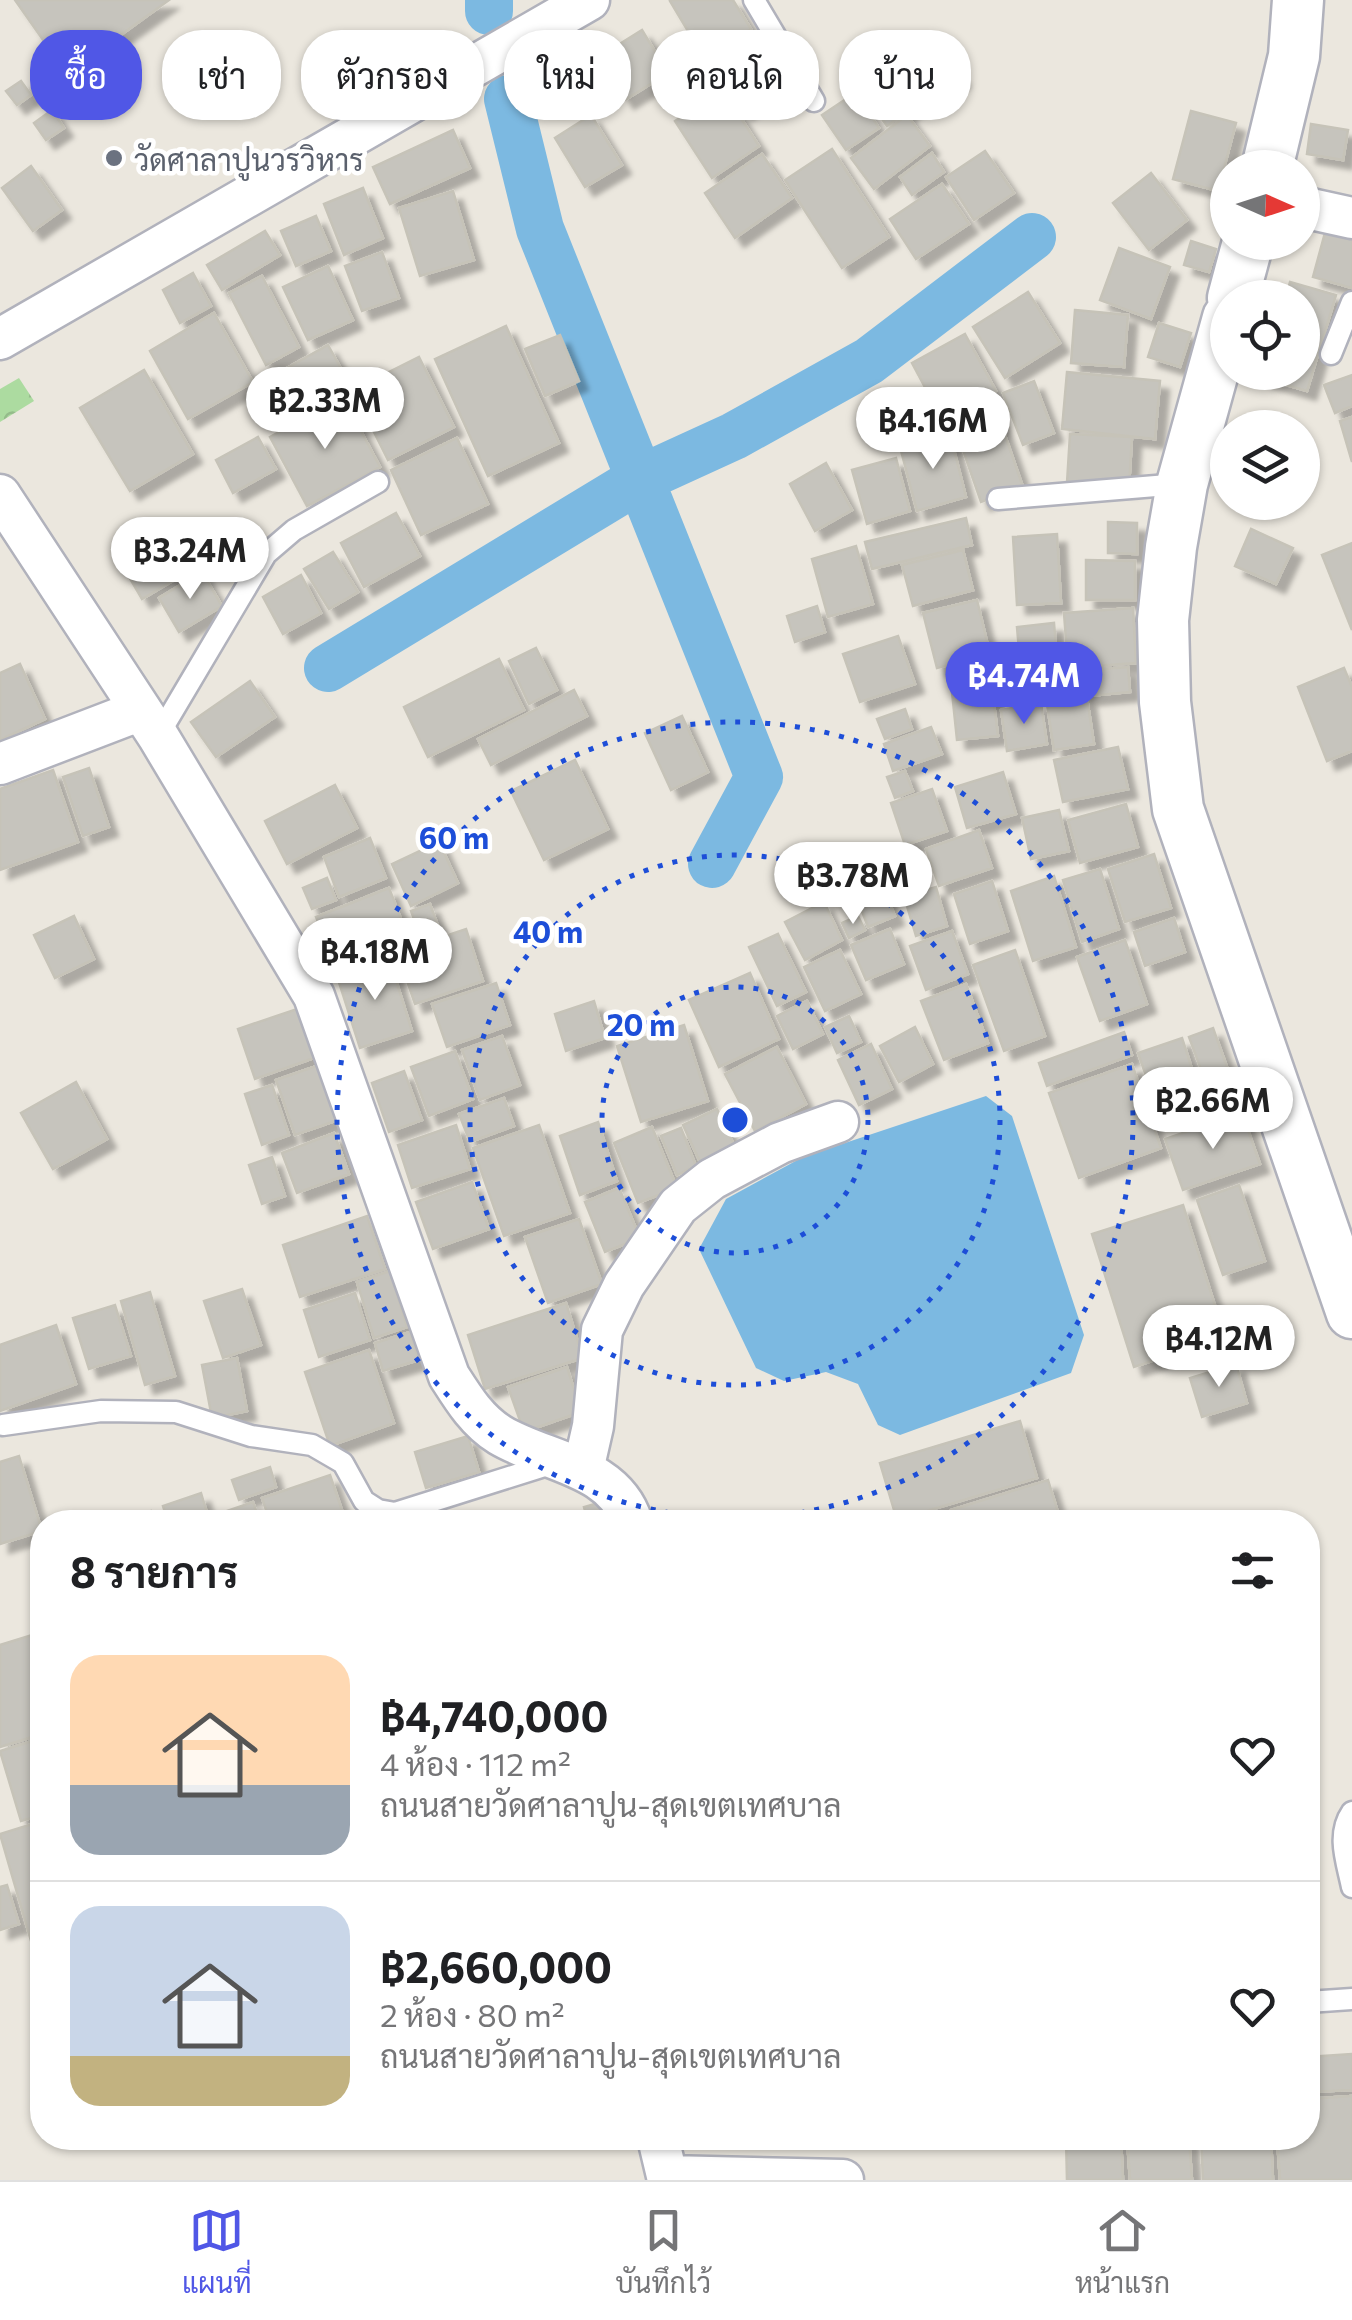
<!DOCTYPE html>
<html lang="th">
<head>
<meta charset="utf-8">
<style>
	body { margin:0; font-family:Commissioner,Sarabun,sans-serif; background:#f6f6f6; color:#202124; height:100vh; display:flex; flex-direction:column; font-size:38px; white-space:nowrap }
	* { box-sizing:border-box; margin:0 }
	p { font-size:32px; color:#757577 }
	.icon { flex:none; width:55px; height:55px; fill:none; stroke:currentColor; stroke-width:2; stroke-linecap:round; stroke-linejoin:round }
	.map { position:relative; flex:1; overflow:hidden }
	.side { position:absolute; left:30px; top:1510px; width:1290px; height:640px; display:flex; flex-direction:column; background:#fff; border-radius:40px; box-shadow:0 2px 8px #0004 }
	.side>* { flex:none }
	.banner { position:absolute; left:30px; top:30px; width:1292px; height:90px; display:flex; gap:20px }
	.needle { width:65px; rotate:93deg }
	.tools { position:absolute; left:1210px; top:150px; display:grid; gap:20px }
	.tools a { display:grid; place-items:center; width:110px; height:110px; border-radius:50%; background:#fff; box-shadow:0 2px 8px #0004; font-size:50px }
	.price { position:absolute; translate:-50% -85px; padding:0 22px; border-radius:35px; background:#fff; color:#222; font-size:32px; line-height:65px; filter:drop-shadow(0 2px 5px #0008) }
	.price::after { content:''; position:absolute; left:50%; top:60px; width:30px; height:22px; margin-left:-15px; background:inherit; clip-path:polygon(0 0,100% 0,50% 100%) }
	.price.selected { background:#5057e6; color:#fff }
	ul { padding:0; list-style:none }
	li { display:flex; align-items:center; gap:30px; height:250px; padding:0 40px }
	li+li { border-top:2px solid #e0e0e0 }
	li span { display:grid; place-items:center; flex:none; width:280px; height:200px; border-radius:30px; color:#555 }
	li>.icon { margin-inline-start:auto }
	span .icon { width:120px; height:120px; fill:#fffc; stroke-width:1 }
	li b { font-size:42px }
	h2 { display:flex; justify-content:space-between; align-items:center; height:120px; padding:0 40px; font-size:42px }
	.chip { padding:0 35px; border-radius:40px; background:#fff; box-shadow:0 2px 8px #0004; font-size:35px; line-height:90px }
	.chip.selected { background:#5057e6; color:#fff }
	.tab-bar { display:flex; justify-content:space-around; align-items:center; height:140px; border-top:2px solid #e0e0e0; background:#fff; font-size:28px; color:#757577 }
	.tab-bar a { display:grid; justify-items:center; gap:5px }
	.tab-bar .selected { color:#5057e6 }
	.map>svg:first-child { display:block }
	.park { fill:url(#park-crowns) }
	.water { fill:#7cb9e1 }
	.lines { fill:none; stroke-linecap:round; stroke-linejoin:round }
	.canal { stroke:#7cb9e1; stroke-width:48 }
	.building { fill:#c6c4bd; stroke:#c6c3b8; stroke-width:2.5; filter:url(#shadow) }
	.service-casing { stroke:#b1b2bc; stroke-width:25 }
	.minor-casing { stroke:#b1b2bc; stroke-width:45 }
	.tertiary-casing { stroke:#b1b2bc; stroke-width:55 }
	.service { stroke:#fff; stroke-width:20 }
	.minor { stroke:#fff; stroke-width:40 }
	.tertiary { stroke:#fff; stroke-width:50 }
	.ring { fill:none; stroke:#1d4ed8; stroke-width:5; stroke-dasharray:5 10 }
	.worship-dot { fill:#6b7280; stroke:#fff; stroke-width:4 }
	.labels { text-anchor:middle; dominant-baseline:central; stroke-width:9; stroke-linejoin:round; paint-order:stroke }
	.worship-label { font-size:30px; fill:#5b616d; stroke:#fff; text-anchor:start }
	.centre { fill:#1d4ed8; stroke:#fff; stroke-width:5 }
	.ring-label { font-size:30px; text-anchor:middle; font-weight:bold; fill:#1d4ed8; stroke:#fff; stroke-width:9; stroke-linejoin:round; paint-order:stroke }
</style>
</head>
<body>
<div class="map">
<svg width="1352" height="2180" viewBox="0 0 1352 2180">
	<defs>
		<pattern id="park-crowns" width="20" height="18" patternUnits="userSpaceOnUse" patternTransform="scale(2.5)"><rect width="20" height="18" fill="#acdba0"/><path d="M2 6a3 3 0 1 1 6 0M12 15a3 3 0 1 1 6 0" fill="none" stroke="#94bc8a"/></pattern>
		<filter id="shadow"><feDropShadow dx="9" dy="9" stdDeviation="2.5" flood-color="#0004"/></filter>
	</defs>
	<rect width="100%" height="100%" fill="#ebe7de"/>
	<path class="park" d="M19 378 34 401 0 422V389Z"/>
	<path class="water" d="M986 1096 1012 1116 1084 1335 1071 1373 900 1435 878 1425 858 1384 826 1372 784 1381 756 1368 699 1249 726 1199 803 1157Z"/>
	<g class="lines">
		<path class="canal" d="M489 11V0
			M508 99 540 229 759 777 712 864
			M328 668 640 479 734 436 869 361 1032 237"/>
	</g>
	<path class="building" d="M15 0H169L67 74Z
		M672 0H733L751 29 704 58 670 1Z
		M642 30 668 73 625 100 599 57Z
		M753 36 785 83 743 111 712 64Z
		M940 45 961 78 934 95 913 62Z
		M574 54 591 82 552 106 536 78Z
		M907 63 929 95 887 126 864 94Z
		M21 81 31 95 17 105 6 91Z
		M722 89 759 146 712 178 675 121Z
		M855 93 879 128 846 150 822 115Z
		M52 110 64 128 46 140 34 123Z
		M1191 111 1236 123 1218 191 1173 179Z
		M591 115 622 165 585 187 555 138Z
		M907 115 930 146 874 189 851 158Z
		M1311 124 1348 130 1343 160 1307 154Z
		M453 130 470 168 390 204 373 167Z
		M832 149 889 237 842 268 785 180Z
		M985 151 1014 193 974 220 946 177Z
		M932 153 944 172 912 195 900 177Z
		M762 154 792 198 735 238 705 193Z
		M31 166 62 210 33 231 2 188Z
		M1151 173 1187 220 1149 250 1113 203Z
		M942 184 969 224 916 259 890 219Z
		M363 188 383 238 344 255 324 204Z
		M453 191 474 260 420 276 399 208Z
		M316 216 331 251 296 266 281 231Z
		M1326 229 1352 236V288L1313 277Z
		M265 231 280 255 222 290 207 265Z
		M1191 241 1216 249 1209 272 1184 265Z
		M1119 248 1170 267 1151 319 1100 300Z
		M382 252 399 298 362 311 345 266Z
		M328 266 353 320 308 340 283 287Z
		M193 273 211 306 180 323 163 290Z
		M262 276 299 347 266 365 229 293Z
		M1290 282 1336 295 1307 391 1262 378 1263 372H1302V298H1286Z
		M1028 292 1060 343 1005 378 973 327Z
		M1075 310 1128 315 1124 367 1071 363Z
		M214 313 253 382 188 419 150 351Z
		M1159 323 1191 333 1180 367 1148 357Z
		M506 326 559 443 488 476 435 359Z
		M965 334 996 391 942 419 912 363Z
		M560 335 579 381 545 396 525 349Z
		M328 345 350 385 283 421 262 382Z
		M419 357 454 427 388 460 353 390Z
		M144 370 193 454 130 491 80 408Z
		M1067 372 1160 381 1155 439 1062 429Z
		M1352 375V406L1335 413 1324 385Z
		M1034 381 1054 433 1023 445 1003 393Z
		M343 397 380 467 307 506 270 437Z
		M997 412 1023 487 981 502 955 427Z
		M1352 417V462L1340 421Z
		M950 434 966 497 917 511 900 447Z
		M1070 434 1132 437 1129 487 1067 483Z
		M258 437 276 469 233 493 216 460Z
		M457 438 488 504 421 535 391 470Z
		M896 458 910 511 867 524 852 470Z
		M826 463 852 510 815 531 790 484Z
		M396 513 420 556 364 587 341 543Z
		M966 518 972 545 872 569 865 542Z
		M180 522 203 563 142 599 118 558Z
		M1108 522 1137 523V554L1108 553Z
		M1251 529 1293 548 1276 584 1235 566Z
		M1057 534 1061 603 1017 605 1013 537Z
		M1352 543V630L1322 555Z
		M856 546 873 604 828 617 812 559Z
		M963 550 973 590 913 606 902 565Z
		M333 552 358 592 329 609 304 569Z
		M1086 560 1135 561V600H1086Z
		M202 572 222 606 179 632 159 598Z
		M301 575 321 613 283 634 263 597Z
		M977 600 990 654 937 668 923 613Z
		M817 606 825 632 795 642 787 616Z
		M1133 608 1136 663 1068 668 1064 613Z
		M1054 623 1058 671 1021 674 1017 627Z
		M898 636 915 684 860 702 843 654Z
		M536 648 557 690 529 704 509 661Z
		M499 659 524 710 428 757 404 707Z
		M20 664 45 719 0 740V673Z
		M1128 667 1130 692 1080 697 1078 671Z
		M1344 668 1352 687V751L1327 761 1298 687Z
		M250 681 275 717 216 757 191 722Z
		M992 687 998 736 957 740 952 692Z
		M574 690 587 716 491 765 478 739Z
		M1087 698 1094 744 1054 750 1047 704Z
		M1041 703 1047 744 1007 751 1001 710Z
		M905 709 912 729 885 739 877 719Z
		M682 716 708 772 671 790 645 733Z
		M931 727 942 754 893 771 884 744Z
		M1118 747 1128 789 1063 802 1054 760Z
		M575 760 608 829 544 860 511 791Z
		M89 768 109 827 83 836 63 777Z
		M53 770 78 842 0 870V789Z
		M905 771 913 791 895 798 887 777Z
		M1003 772 1016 814 967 828 955 787Z
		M335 785 357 828 287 864 265 821Z
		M932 789 947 831 905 845 891 803Z
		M1126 804 1138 847 1080 863 1068 820Z
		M1059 810 1069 851 1031 859 1022 818Z
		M979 830 992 868 939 886 926 849Z
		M370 838 386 878 339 897 324 857Z
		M439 842 458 883 411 906 392 864Z
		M1154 854 1171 908 1125 922 1108 869Z
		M1100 869 1119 929 1082 942 1063 880Z
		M1054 876 1076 947 1033 961 1011 891Z
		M327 878 336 900 312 909 303 888Z
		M992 881 1008 931 970 944 954 894Z
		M936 887 947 926 916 936 904 896Z
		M389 888 408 937 336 966 316 917Z
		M883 888 895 916 868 927 857 898Z
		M824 902 842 940 805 960 785 922Z
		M430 904 440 931 421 938 411 911Z
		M74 916 94 959 55 978 34 935Z
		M858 916 865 930 849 938 842 923Z
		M1174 918 1185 952 1145 966 1134 932Z
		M466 929 483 981 415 1004 397 952Z
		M890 929 904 964 866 980 851 945Z
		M952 931 968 974 926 990 910 946Z
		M778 934 806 992 777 1006 749 947Z
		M1125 940 1147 1004 1100 1021 1077 957Z
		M840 950 861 994 825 1011 804 967Z
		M1015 950 1045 1036 1004 1051 973 965Z
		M389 958 412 1031 360 1048 337 976Z
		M750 973 779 1039 719 1067 689 1000Z
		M496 983 510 1025 447 1047 432 1004Z
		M966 984 988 1043 944 1060 921 1001Z
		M594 1001 605 1038 566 1051 555 1014Z
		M807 1001 823 1034 793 1049 777 1016Z
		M297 1009 314 1058 255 1079 238 1029Z
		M849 1016 861 1042 837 1053 825 1027Z
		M684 1025 708 1101 641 1122 617 1046Z
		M915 1027 933 1064 899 1082 880 1046Z
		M1213 1028 1227 1067 1203 1075 1189 1037Z
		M1124 1032 1132 1055 1047 1086 1039 1063Z
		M502 1036 520 1085 480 1100 462 1050Z
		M1182 1038 1195 1078 1152 1093 1138 1053Z
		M871 1044 892 1089 859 1105 838 1060Z
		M777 1047 806 1104 755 1131 725 1074Z
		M455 1051 473 1099 429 1116 411 1067Z
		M1132 1064 1161 1148 1079 1178 1049 1093Z
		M319 1065 338 1120 295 1135 276 1080Z
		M404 1071 422 1120 389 1132 372 1083Z
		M1226 1073 1237 1103 1201 1117 1190 1086Z
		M76 1082 107 1139 53 1169 21 1113Z
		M272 1085 289 1135 262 1145 245 1094Z
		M1185 1088 1191 1106 1163 1116 1157 1098Z
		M504 1098 514 1126 470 1142 459 1114Z
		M717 1109 735 1147 701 1164 683 1125Z
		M1242 1113 1260 1164 1183 1190 1165 1139Z
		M598 1122 617 1181 580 1195 560 1136Z
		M456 1125 470 1169 412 1188 398 1145Z
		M539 1125 570 1213 504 1236 473 1148Z
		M652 1127 677 1188 638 1203 614 1143Z
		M681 1128 696 1166 677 1175 661 1136Z
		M334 1133 349 1174 297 1193 282 1153Z
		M272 1157 285 1196 262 1204 249 1165Z
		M472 1182 489 1229 433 1249 416 1202Z
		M1239 1185 1265 1261 1223 1275 1197 1200Z
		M619 1188 640 1238 605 1252 585 1202Z
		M1183 1205 1225 1337 1134 1367 1092 1234Z
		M367 1216 385 1269 300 1297 283 1245Z
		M579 1219 602 1284 548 1303 525 1237Z
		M390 1271 407 1327 374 1338 357 1282Z
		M242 1289 261 1345 223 1358 204 1301Z
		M150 1292 175 1376 145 1385 121 1301Z
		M355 1293 370 1340 319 1357 304 1310Z
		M566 1303 583 1358 485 1389 468 1335Z
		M115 1305 131 1356 89 1369 73 1318Z
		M56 1325 76 1384 0 1411V1345Z
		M410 1332 419 1360 383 1371 375 1343Z
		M369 1350 394 1423 330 1446 305 1372Z
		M237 1358 247 1411 212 1418 202 1365Z
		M1236 1364 1247 1403 1202 1417 1190 1378Z
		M567 1367 581 1412 524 1432 508 1387Z
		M1020 1421 1037 1478 897 1520 880 1463Z
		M468 1436 479 1472 426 1488 415 1452Z
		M19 1456 42 1531 0 1544V1462Z
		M270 1467 276 1487 239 1500 232 1480Z
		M330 1475 346 1522H270L262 1498Z
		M1048 1480 1061 1522H955L951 1510Z
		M201 1493 207 1513 179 1522H168L163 1506Z
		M253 1502 260 1522H195Z
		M598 1503 603 1517 588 1522 584 1507Z
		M151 1511 155 1522H115Z
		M42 1632V1734L0 1747V1645Z
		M42 1738V1815L21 1821 0 1751Z
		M42 1821V1964L38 1965 0 1834Z
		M7 1885 19 1924 0 1930V1887Z
		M1352 2054V2090L1308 2092V2057Z
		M1352 2096V2180H1280L1277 2138H1308V2099Z
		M1066 2138H1121L1123 2180H1067Z
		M1127 2138H1189L1192 2180H1130Z
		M1201 2138H1271L1273 2180H1203Z"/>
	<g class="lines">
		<defs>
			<path id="service" d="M754 0 814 101
				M1331 354 1352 302
				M998 499 1180 484
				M158 736 266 554 294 530 378 482
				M3 1425 101 1411 176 1412 251 1436 312 1445 343 1463 364 1501 378 1510 395 1513 554 1463
				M1352 1812C1336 1835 1347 1862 1352 1887
				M1308 2002 1352 1999"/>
			<path id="minor" d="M1302 207 1352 218
				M0 339 589 0
				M0 495 158 736 314 996 449 1376C463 1398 477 1421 500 1435 545 1462 614 1465 632 1522
				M0 764 141 710
				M583 1470 593 1426 602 1330 624 1285 678 1206 712 1179 780 1143 838 1122
				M658 2138 668 2180
				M667 2176 843 2180"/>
			<path id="tertiary" d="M1267 168 1294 56 1298 0
				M1233 298 1248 242
				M1228 318 1182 484 1171 547 1163 620 1165 702 1178 809 1352 1313"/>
		</defs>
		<use href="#service" class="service-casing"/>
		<use href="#minor" class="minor-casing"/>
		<use href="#tertiary" class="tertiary-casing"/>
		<use href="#service" class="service"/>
		<use href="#minor" class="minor"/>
		<use href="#tertiary" class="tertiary"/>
	</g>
	<g class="ring">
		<circle cx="735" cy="1120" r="133"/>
		<circle cx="735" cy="1120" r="265"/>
		<circle cx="735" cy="1120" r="398"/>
	</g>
	<circle class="worship-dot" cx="114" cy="158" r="10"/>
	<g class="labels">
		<g class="worship-label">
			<text x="134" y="158">วัดศาลาปูนวรวิหาร</text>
		</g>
	</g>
	<circle cx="735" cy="1120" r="15" class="centre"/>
	<g class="ring-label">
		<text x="454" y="849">60 m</text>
		<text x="548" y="943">40 m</text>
		<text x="641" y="1036">20 m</text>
	</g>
</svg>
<div class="tools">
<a><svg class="needle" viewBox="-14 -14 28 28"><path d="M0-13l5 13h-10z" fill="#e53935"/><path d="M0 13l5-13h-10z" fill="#757577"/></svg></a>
<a><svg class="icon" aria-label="locate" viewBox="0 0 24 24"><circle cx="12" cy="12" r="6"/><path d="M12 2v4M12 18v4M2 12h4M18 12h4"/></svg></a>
<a><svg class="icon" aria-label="layers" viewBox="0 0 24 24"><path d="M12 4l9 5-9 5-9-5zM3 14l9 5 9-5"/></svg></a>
</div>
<b class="price" style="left:325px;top:452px">฿2.33M</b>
<b class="price" style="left:933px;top:472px">฿4.16M</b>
<b class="price" style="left:190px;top:602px">฿3.24M</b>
<b class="price selected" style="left:1024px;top:727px">฿4.74M</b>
<b class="price" style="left:853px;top:927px">฿3.78M</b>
<b class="price" style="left:375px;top:1003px">฿4.18M</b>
<b class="price" style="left:1213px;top:1152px">฿2.66M</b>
<b class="price" style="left:1219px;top:1390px">฿4.12M</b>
<div class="banner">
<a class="chip selected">ซื้อ</a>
<a class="chip">เช่า</a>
<a class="chip">ตัวกรอง</a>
<a class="chip">ใหม่</a>
<a class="chip">คอนโด</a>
<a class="chip">บ้าน</a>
</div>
<section class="side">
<h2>8 รายการ<svg class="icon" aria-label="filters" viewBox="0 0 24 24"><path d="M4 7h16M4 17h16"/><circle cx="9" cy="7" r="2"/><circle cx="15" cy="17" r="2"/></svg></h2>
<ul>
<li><span style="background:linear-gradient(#ffd9b3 65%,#9aa5b1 0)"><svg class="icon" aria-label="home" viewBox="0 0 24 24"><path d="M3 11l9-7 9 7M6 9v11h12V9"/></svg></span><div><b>฿4,740,000</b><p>4 ห้อง · 112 m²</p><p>ถนนสายวัดศาลาปูน-สุดเขตเทศบาล</p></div><svg class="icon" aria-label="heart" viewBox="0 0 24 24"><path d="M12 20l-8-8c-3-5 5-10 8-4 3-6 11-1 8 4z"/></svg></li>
<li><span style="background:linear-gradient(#c9d6e8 75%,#c2b280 0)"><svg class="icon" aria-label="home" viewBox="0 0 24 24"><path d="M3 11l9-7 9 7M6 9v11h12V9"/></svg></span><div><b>฿2,660,000</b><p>2 ห้อง · 80 m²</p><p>ถนนสายวัดศาลาปูน-สุดเขตเทศบาล</p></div><svg class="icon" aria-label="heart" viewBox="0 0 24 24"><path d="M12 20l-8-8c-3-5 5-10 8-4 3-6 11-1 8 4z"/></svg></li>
</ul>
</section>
</div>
<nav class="tab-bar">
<a class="selected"><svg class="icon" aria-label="map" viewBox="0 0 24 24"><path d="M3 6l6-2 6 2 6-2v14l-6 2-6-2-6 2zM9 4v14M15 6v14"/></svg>แผนที่</a>
<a><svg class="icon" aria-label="saved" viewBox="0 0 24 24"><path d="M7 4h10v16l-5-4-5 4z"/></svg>บันทึกไว้</a>
<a><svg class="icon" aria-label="home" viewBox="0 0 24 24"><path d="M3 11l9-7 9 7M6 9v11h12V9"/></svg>หน้าแรก</a>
</nav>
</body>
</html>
